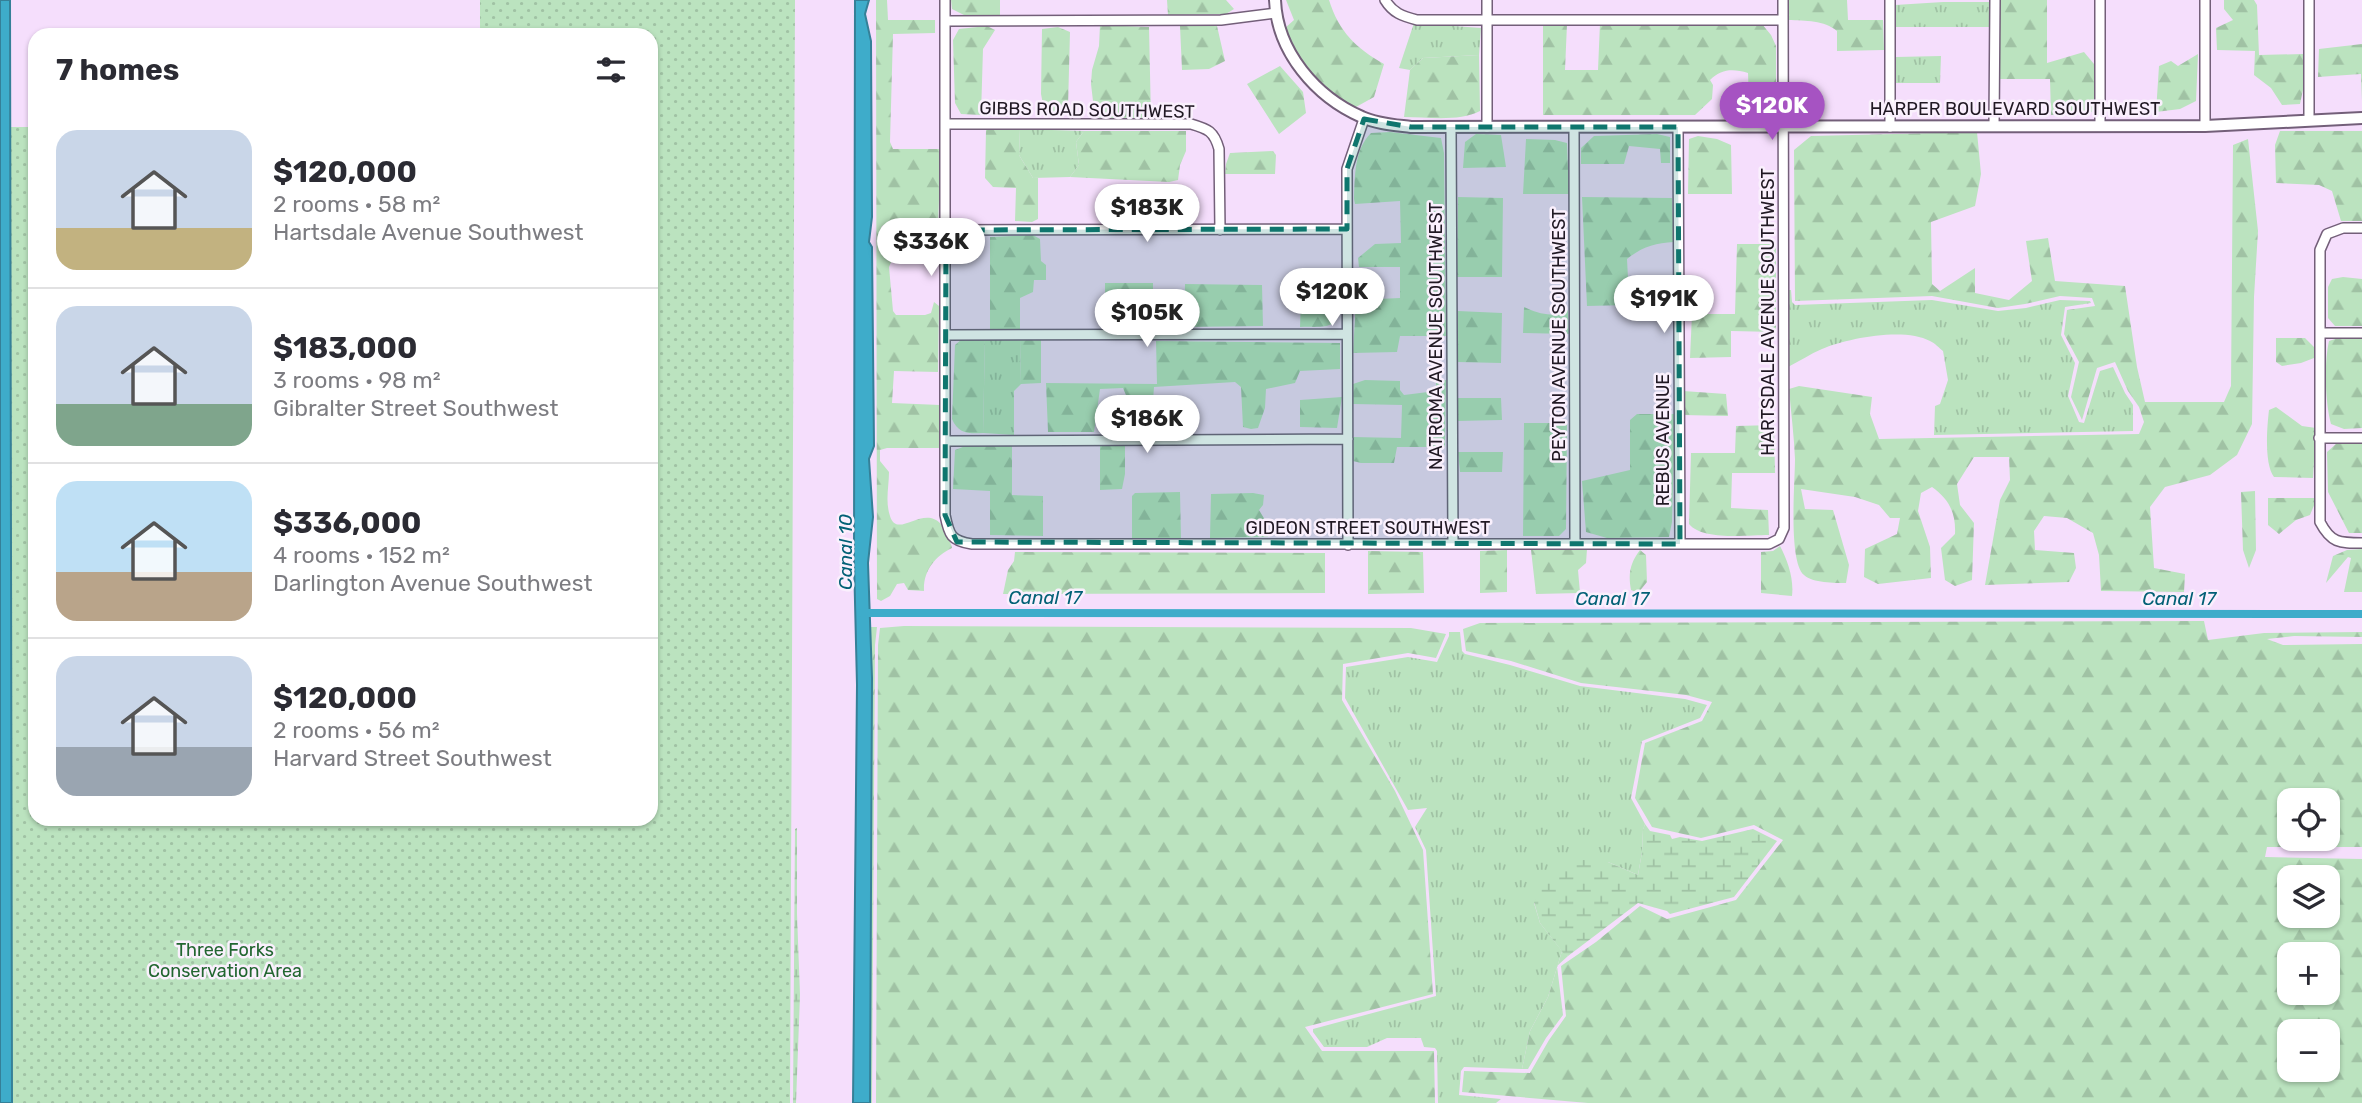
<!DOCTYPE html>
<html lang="en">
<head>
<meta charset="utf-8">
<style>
	body { margin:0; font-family:Rubik,sans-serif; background:#f2f2f3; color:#2b2b33; height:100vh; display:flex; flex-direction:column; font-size:26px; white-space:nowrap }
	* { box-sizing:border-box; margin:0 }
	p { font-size:23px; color:#7c7c81 }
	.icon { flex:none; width:38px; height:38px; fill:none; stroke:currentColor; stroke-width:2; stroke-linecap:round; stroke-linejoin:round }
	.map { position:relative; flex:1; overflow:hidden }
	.drawer { position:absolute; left:28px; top:28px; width:630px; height:798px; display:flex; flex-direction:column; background:#fff; border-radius:21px; box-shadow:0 2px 5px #0004 }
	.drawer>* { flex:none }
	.controls { position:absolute; left:2277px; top:788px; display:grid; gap:14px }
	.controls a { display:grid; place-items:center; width:63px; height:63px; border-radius:14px; background:#fff; box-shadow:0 2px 5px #0004; font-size:35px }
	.price { position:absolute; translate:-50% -60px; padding:0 16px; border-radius:24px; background:#fff; color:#222; font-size:23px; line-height:46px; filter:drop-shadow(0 2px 4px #0008) }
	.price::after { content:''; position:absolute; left:50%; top:42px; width:21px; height:16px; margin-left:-10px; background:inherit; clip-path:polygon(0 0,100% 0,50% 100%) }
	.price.selected { background:#a653c2; color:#fff }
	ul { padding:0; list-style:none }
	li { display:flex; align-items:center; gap:21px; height:175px; padding:0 28px }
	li+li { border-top:2px solid #e1e1e2 }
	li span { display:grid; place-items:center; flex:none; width:196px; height:140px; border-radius:21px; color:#555 }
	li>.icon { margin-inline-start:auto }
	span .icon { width:84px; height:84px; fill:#fffc; stroke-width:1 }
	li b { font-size:30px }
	h2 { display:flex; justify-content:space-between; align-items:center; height:84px; padding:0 28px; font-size:30px }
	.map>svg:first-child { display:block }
	.grass { fill:url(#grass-tufts) }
	.forest { fill:url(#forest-firs); fill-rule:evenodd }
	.wetland { fill:url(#wetland-marsh) }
	.park { fill:url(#park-dots) }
	.water { fill:#3eacca; stroke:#358098; stroke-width:2 }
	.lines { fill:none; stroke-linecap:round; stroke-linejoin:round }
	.canal { stroke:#3eacca; stroke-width:8 }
	.minor-casing { stroke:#735f79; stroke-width:12 }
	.tertiary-casing { stroke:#735f79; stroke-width:14 }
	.minor { stroke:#fff; stroke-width:9 }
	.tertiary { stroke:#fff; stroke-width:10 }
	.marked { fill:#0f766e; fill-opacity:0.2; stroke:#0f766e; stroke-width:5; stroke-dasharray:14 9; stroke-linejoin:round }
	.labels { text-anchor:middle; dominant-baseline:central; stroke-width:5; stroke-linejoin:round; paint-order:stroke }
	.street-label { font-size:18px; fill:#211924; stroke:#faf0fd }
	.park-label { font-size:18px; fill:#226630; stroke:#faf0fd }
	.water-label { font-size:19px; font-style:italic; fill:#026076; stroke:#faf0fd }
</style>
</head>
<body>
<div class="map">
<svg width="2362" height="1103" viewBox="0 0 2362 1103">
	<defs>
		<pattern id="grass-tufts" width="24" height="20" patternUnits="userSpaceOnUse" patternTransform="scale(1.75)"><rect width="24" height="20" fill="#bbe3bf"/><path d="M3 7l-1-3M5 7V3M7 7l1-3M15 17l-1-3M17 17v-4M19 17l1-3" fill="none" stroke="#a0c2a4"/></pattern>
		<pattern id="forest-firs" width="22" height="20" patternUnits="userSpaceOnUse" patternTransform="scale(1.75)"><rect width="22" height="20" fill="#bbe3bf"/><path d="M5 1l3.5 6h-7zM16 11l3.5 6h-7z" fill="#a0c2a4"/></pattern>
		<pattern id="wetland-marsh" width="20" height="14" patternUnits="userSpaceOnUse" patternTransform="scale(1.75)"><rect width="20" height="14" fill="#bbe3bf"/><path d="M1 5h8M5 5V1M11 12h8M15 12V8" fill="none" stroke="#a0c2a4"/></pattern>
		<pattern id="park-dots" width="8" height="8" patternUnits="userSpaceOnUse" patternTransform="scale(1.75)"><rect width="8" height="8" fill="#bbe3bf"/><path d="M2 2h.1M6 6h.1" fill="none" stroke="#a0c2a4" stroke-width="1.8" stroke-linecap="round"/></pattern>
	</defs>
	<rect width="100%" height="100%" fill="#f5defc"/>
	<path class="grass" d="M1943 2H1989V27H1895V5Z
		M1414 23 1481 28 1479 55 1423 58 1410 70 1399 68Z
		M1941 56 1940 83H1894V58L1896 57Z
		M1020 129 1084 131 1076 142 1079 165 1070 177 1033 178 1019 155Z
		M1788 290H1791L1792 302 1795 305 1932 300 1998 311 2026 308 2060 300 2090 301 2091 303 2065 307 2061 335 2075 363 2068 396 2079 422 2084 423 2100 371 2113 367 2125 393 2133 405V431L1934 435 1935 406 1940 404 1948 380 1943 351C1939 348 1935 343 1930 341 1905 327 1847 338 1822 349 1810 354 1800 361 1788 367Z
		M985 340H1020L1021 384 1014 391V435L983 433Z
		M869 627H877L875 645 872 1103H870L872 678Z
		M1449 632H1460L1462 651 1465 654 1510 665 1580 686 1685 699 1707 705 1700 718 1642 741 1631 798 1645 824 1643 830 1642 852 1638 875 1608 862 1534 903 1540 923 1562 951 1548 997 1530 1031 1522 1069 1464 1067 1461 1071 1459 1095 1501 1099 1496 1103H1438L1437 1051 1435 1048 1424 1047 1421 1038H1387L1367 1047H1324L1313 1032V1029L1436 996 1426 850 1415 827 1427 808 1408 810 1345 698 1346 667 1408 657 1437 662 1449 636Z"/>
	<path class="forest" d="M876 0H904H887L888 20H935V33L893 34 890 142 893 149H941L938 226 890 223 882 226 880 231 891 245 939 244V260H892L889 267 893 311 896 315H925L931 313 934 302 939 306 938 372 894 371 892 403 940 405 939 448H887L880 450V461L889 472C889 487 885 501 890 516 897 540 923 504 941 524 942 525 945 533 945 534 948 539 951 542 952 548 935 556 923 571 924 591L908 590 904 583 897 584 890 596 881 601 877 599Z
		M951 0H1000V15H964L952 9Z
		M1167 0H1226L1234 9 1226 14 1168 15Z
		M1286 0H1329C1339 32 1356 48 1384 64L1374 97 1356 107 1350 106C1313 78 1304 71 1285 28L1294 20Z
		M1788 0H1847L1848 20H1883L1884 50 1837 51V31C1824 20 1806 21 1788 20Z
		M2000 0H2047V63L2084 52 2094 64 2095 109 2089 114 2051 115 2050 79H1999Z
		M2224 0H2254L2257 5 2259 55 2303 54 2304 85 2300 104 2282 105 2271 88 2254 75 2255 51 2217 50 2216 28 2233 20 2224 9Z
		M1600 23 1762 24 1771 35 1776 46V101L1770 113H1757L1749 100 1748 73C1734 69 1722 68 1710 80L1713 85 1712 99 1695 115H1543V25L1567 24 1565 70H1598Z
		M1100 25 1149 27 1151 119 1095 118 1091 84 1092 70 1099 46Z
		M987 26 995 30 983 49 981 115 961 114 955 103 953 40 959 29Z
		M1180 26H1217L1225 61 1209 69 1182 70Z
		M1058 27 1070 32 1068 107 1045 115 1041 94 1042 29Z
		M2362 44V101L2361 74 2318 77 2319 49Z
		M2198 54 2196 101 2180 109 2156 112 2159 66 2171 61 2178 66Z
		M1479 55 1480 111C1459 122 1427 117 1404 117L1410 70 1423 58Z
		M1280 66 1303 92 1306 113 1279 134 1247 84Z
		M1020 129 1019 155 1033 178H1038V219L1032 222 1015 221 1016 188 993 187 985 178 986 130Z
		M1084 131H1186V151L1180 165 1178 180 1169 182 1070 177 1079 165 1076 142Z
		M2280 131H2362V221H2341L2332 191 2319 185 2276 183 2275 145Z
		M1390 132 1441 138 1444 153 1446 336H1400L1397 352 1353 353 1356 300 1400 298V267H1359L1358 258 1375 244 1401 243 1400 201 1355 204 1354 199C1355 176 1354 150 1371 133Z
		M1977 132 1981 174 1975 206 1931 222 1932 284 1940 291 1975 268V293L2009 300 2032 281 2026 241 2048 238 2055 281 2125 286 2137 367 2145 402H2224L2231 386 2233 145 2248 139 2258 231 2254 297 2252 424 2237 455 2210 475 2165 487 2150 507 2154 568 2185 574 2184 592 2101 591 2099 555 2093 533 2067 518 2044 516 2034 531 2035 550 2074 553 2076 568 2069 582 1985 585 2000 500 2010 480 2009 457H1974L1957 484 1960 505 1974 523 1972 580 1955 586 1945 580 1941 548 1955 534C1956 513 1949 499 1932 487L1921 493 1918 511 1930 547 1931 578 1878 584 1864 577 1865 549 1897 534 1900 518H1890L1879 505 1855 497 1801 489 1805 509 1833 510 1849 565 1846 583C1834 583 1813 583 1804 575 1788 561 1795 482 1795 459 1794 436 1791 412 1789 389L1799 386 1872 397 1870 414 1879 439 2139 434 2144 422 2139 407 2128 391 2115 362 2097 368 2082 420 2071 397 2079 362 2064 334 2067 310 2095 306 2092 298 2060 296 2025 304 1998 308 1932 296 1795 301 1794 150 1811 136Z
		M1476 134 1501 135 1506 167 1463 168 1465 142Z
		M1657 134 1670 137V163H1661L1660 149 1629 146 1624 164H1581V148L1594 136Z
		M1698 136 1717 139 1731 145 1732 194H1688L1689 139Z
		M1526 139 1555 140 1567 143 1569 194H1523Z
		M1273 151 1276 155 1275 174H1225L1226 164 1230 153Z
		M1458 197 1503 198 1502 277H1457Z
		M1582 197 1672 198 1674 242C1655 243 1642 247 1627 259L1628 278H1670L1669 304 1587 306Z
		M1033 235 1040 239 1041 261 1046 265V280H1034L1033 292 1020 298V329H990V237Z
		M1737 244H1776V332L1731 331V357L1690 358 1692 314H1735Z
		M2343 277 2362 279V326H2335L2328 318V287L2332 279Z
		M1105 283H1153V320L1113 321 1111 308 1105 304Z
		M1185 284 1262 285 1263 326 1184 327Z
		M1301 300H1340C1339 332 1326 326 1300 327Z
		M1524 307C1539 314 1553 318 1568 310L1569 334 1523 333Z
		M1458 311 1502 313 1501 363 1457 362Z
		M2276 338H2305L2315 348 2314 358 2301 363 2282 366 2276 362Z
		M2338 338H2362V428L2344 429 2331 424C2325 402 2324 363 2329 341Z
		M962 339 985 340 983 433C970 434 958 434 952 419L955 345Z
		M1020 340H1041V383L1021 384Z
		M1156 341 1340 343V369L1300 371 1295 383 1266 389 1265 408 1258 428 1251 429 1243 427 1241 387 1235 382 1154 387 1151 429 1127 430 1128 400 1123 388 1100 389 1094 432H1048L1046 383 1157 384Z
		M1365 380 1400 381V390L1404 395 1436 391V380H1446L1445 447H1397L1394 463H1361L1353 461V437L1401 438 1402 405 1353 404V384Z
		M1683 391 1726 394 1728 416 1683 415Z
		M1342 397 1337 428 1300 427V400Z
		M1458 398H1501L1502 420 1458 421Z
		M2276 407 2302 426 2316 428 2313 478 2274 477C2264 464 2267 427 2269 410Z
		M1637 414H1675L1672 522 1669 537 1607 538 1586 532 1582 481 1630 470V420Z
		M1524 423H1567L1566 529 1559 536H1523Z
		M1774 425 1775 473H1732L1731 508 1768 510 1769 535C1748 535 1703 541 1689 524L1691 453H1735L1736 426Z
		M2362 442V533H2349L2328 492 2327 452 2337 443Z
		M973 443 1012 444V495L1043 496V536L990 535V491L953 489 955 450Z
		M1100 445H1125V474L1122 489 1100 490Z
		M1458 452H1503L1502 472H1460Z
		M2255 491 2256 550 2249 568 2243 550 2241 492Z
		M1180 492 1181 538H1132V496L1135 493Z
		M1253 493 1264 495 1263 505 1259 510 1265 520 1268 537 1210 538 1211 494Z
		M2268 498H2314L2315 503 2310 515 2296 520 2279 534 2268 525Z
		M1780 546C1788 561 1794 579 1792 596L1761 593V552L1773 551Z
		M1587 549 1586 563 1578 570 1580 593 1536 594 1531 550Z
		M2362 549V592H2344L2351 558 2348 557 2326 583 2333 556 2347 550Z
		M1507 550V592L1480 593V551Z
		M1640 550 1646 555 1647 582 1638 593 1631 590C1628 574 1630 563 1640 550Z
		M1368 551 1423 552 1424 593 1368 594Z
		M1015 552 1325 553V593L1003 594 1008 570 1014 561Z
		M2204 621 2208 640 2264 633 2362 632V637L2294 636 2267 639 2283 645 2362 644V847H2267L2265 857 2362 859V1103H1588L1462 1092 1464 1071 1530 1073 1549 1040 1566 1016 1561 966 1596 942 1640 906 1667 919 1736 900 1783 840 1754 825 1701 838 1652 827 1635 798 1645 743 1702 721 1712 702 1686 695 1581 683 1511 661 1466 651 1463 629 1480 623ZM2289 800H2328V838H2289ZM2289 877H2328V915H2289ZM2289 954H2328V992H2289ZM2289 1031H2328V1069H2289Z
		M904 626 1411 628 1446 634 1436 658 1408 653 1343 664 1342 700 1395 791 1423 850 1433 994 1305 1027 1322 1051H1434L1435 1103H876L878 645 880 628Z
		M1562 951 1568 956 1557 966 1563 1015 1546 1038 1528 1069H1522L1530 1031 1548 997Z"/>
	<path class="wetland" d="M1645 824 1650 831 1670 835 1672 839 1680 837 1702 841 1753 829 1777 841 1734 897 1670 914 1667 911 1638 903 1568 956 1564 954 1540 923 1534 902 1544 883 1560 870 1583 860 1608 862 1638 875 1642 852 1643 830Z
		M797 828V914L800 995 796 1103H793L795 829Z"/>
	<path class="park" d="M480 0H795L790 1103H8L11 127H35V819H651V35H480Z"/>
	<path class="water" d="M0 0H10L12 1103H0Z
		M855 0H869L865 14 871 41 872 217 869 242 872 247 874 446 869 459 873 517 868 563 872 678 870 1103H853L857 685 854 560Z"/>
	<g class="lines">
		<path class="canal" d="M861 613 2362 614"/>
		<defs>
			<path id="minor" d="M945 0V515C949 535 951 541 972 544H1769L1779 539 1784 528 1783 0
				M1385 0C1393 13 1402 16 1417 20H1783
				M1487 0V127
				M1890 0V127
				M2100 0V126
				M2309 0V120
				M945 21 1221 20 1276 13
				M945 124H1191C1208 129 1214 131 1219 149L1220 230
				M1994 126 1995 0
				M2205 126V0
				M1574 127 1575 544
				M1678 127 1680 544
				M1451 128 1453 543
				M2362 228H2343L2327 234 2320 250V522C2331 543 2339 543 2362 543
				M946 230 1347 229
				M2320 333H2362
				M946 335 1347 334
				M2319 438H2362
				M946 441 1348 439
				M1348 545 1347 169 1364 119"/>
			<path id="tertiary" d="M1275 0C1277 52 1316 97 1362 117 1377 124 1395 125 1411 127L2205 126 2362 118"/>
		</defs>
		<use href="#minor" class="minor-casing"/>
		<use href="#tertiary" class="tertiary-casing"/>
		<use href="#minor" class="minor"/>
		<use href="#tertiary" class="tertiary"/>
	</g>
	<path class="marked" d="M1364 119 1411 127H1678L1680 544 957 542 945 515 946 230 1347 229V169Z"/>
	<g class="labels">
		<g class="street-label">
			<text x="2015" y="109">HARPER BOULEVARD SOUTHWEST</text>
			<text transform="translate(1087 110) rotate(1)">GIBBS ROAD SOUTHWEST</text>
			<text transform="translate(1768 312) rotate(-90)">HARTSDALE AVENUE SOUTHWEST</text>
			<text transform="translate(1559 335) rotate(-90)">PEYTON AVENUE SOUTHWEST</text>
			<text transform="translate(1436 336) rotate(-90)">NATROMA AVENUE SOUTHWEST</text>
			<text transform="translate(1663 440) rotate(-90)">REBUS AVENUE</text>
			<text x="1368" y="528">GIDEON STREET SOUTHWEST</text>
		</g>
		<g class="park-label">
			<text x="225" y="950">Three Forks<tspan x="225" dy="21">Conservation Area</tspan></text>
		</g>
		<g class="water-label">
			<text transform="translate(845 552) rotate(-90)">Canal 10</text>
			<text x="1045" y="597">Canal 17</text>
			<text x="1612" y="598">Canal 17</text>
			<text x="2179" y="598">Canal 17</text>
		</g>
	</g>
</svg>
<div class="controls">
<a><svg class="icon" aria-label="locate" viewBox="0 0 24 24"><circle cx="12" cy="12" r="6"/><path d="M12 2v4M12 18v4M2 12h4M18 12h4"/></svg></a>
<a><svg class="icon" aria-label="layers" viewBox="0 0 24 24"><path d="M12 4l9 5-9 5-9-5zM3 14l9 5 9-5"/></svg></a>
<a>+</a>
<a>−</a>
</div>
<b class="price selected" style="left:1772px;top:142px">$120K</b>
<b class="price" style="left:1147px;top:244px">$183K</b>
<b class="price" style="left:931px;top:278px">$336K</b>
<b class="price" style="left:1332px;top:328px">$120K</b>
<b class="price" style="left:1664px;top:335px">$191K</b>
<b class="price" style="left:1147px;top:349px">$105K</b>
<b class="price" style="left:1147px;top:455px">$186K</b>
<section class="drawer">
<h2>7 homes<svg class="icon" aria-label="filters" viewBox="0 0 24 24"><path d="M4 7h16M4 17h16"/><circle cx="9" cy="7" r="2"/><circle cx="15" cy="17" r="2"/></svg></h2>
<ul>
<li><span style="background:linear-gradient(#c9d6e8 70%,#c2b280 0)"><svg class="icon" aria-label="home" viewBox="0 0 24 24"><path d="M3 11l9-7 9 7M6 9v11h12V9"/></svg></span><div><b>$120,000</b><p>2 rooms · 58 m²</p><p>Hartsdale Avenue Southwest</p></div></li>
<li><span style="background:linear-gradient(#c9d6e8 70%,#7fa58c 0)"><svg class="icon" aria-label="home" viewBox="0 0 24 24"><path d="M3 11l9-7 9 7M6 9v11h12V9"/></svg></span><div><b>$183,000</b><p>3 rooms · 98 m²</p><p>Gibralter Street Southwest</p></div></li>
<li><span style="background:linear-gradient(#bfe0f5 65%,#b9a48a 0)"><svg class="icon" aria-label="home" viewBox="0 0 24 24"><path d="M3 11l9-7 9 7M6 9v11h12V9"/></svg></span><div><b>$336,000</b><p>4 rooms · 152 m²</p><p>Darlington Avenue Southwest</p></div></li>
<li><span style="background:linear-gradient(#c9d6e8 65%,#9aa5b1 0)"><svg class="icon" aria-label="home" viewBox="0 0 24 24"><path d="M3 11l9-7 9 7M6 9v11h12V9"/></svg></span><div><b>$120,000</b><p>2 rooms · 56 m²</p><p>Harvard Street Southwest</p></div></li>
</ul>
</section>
</div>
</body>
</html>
